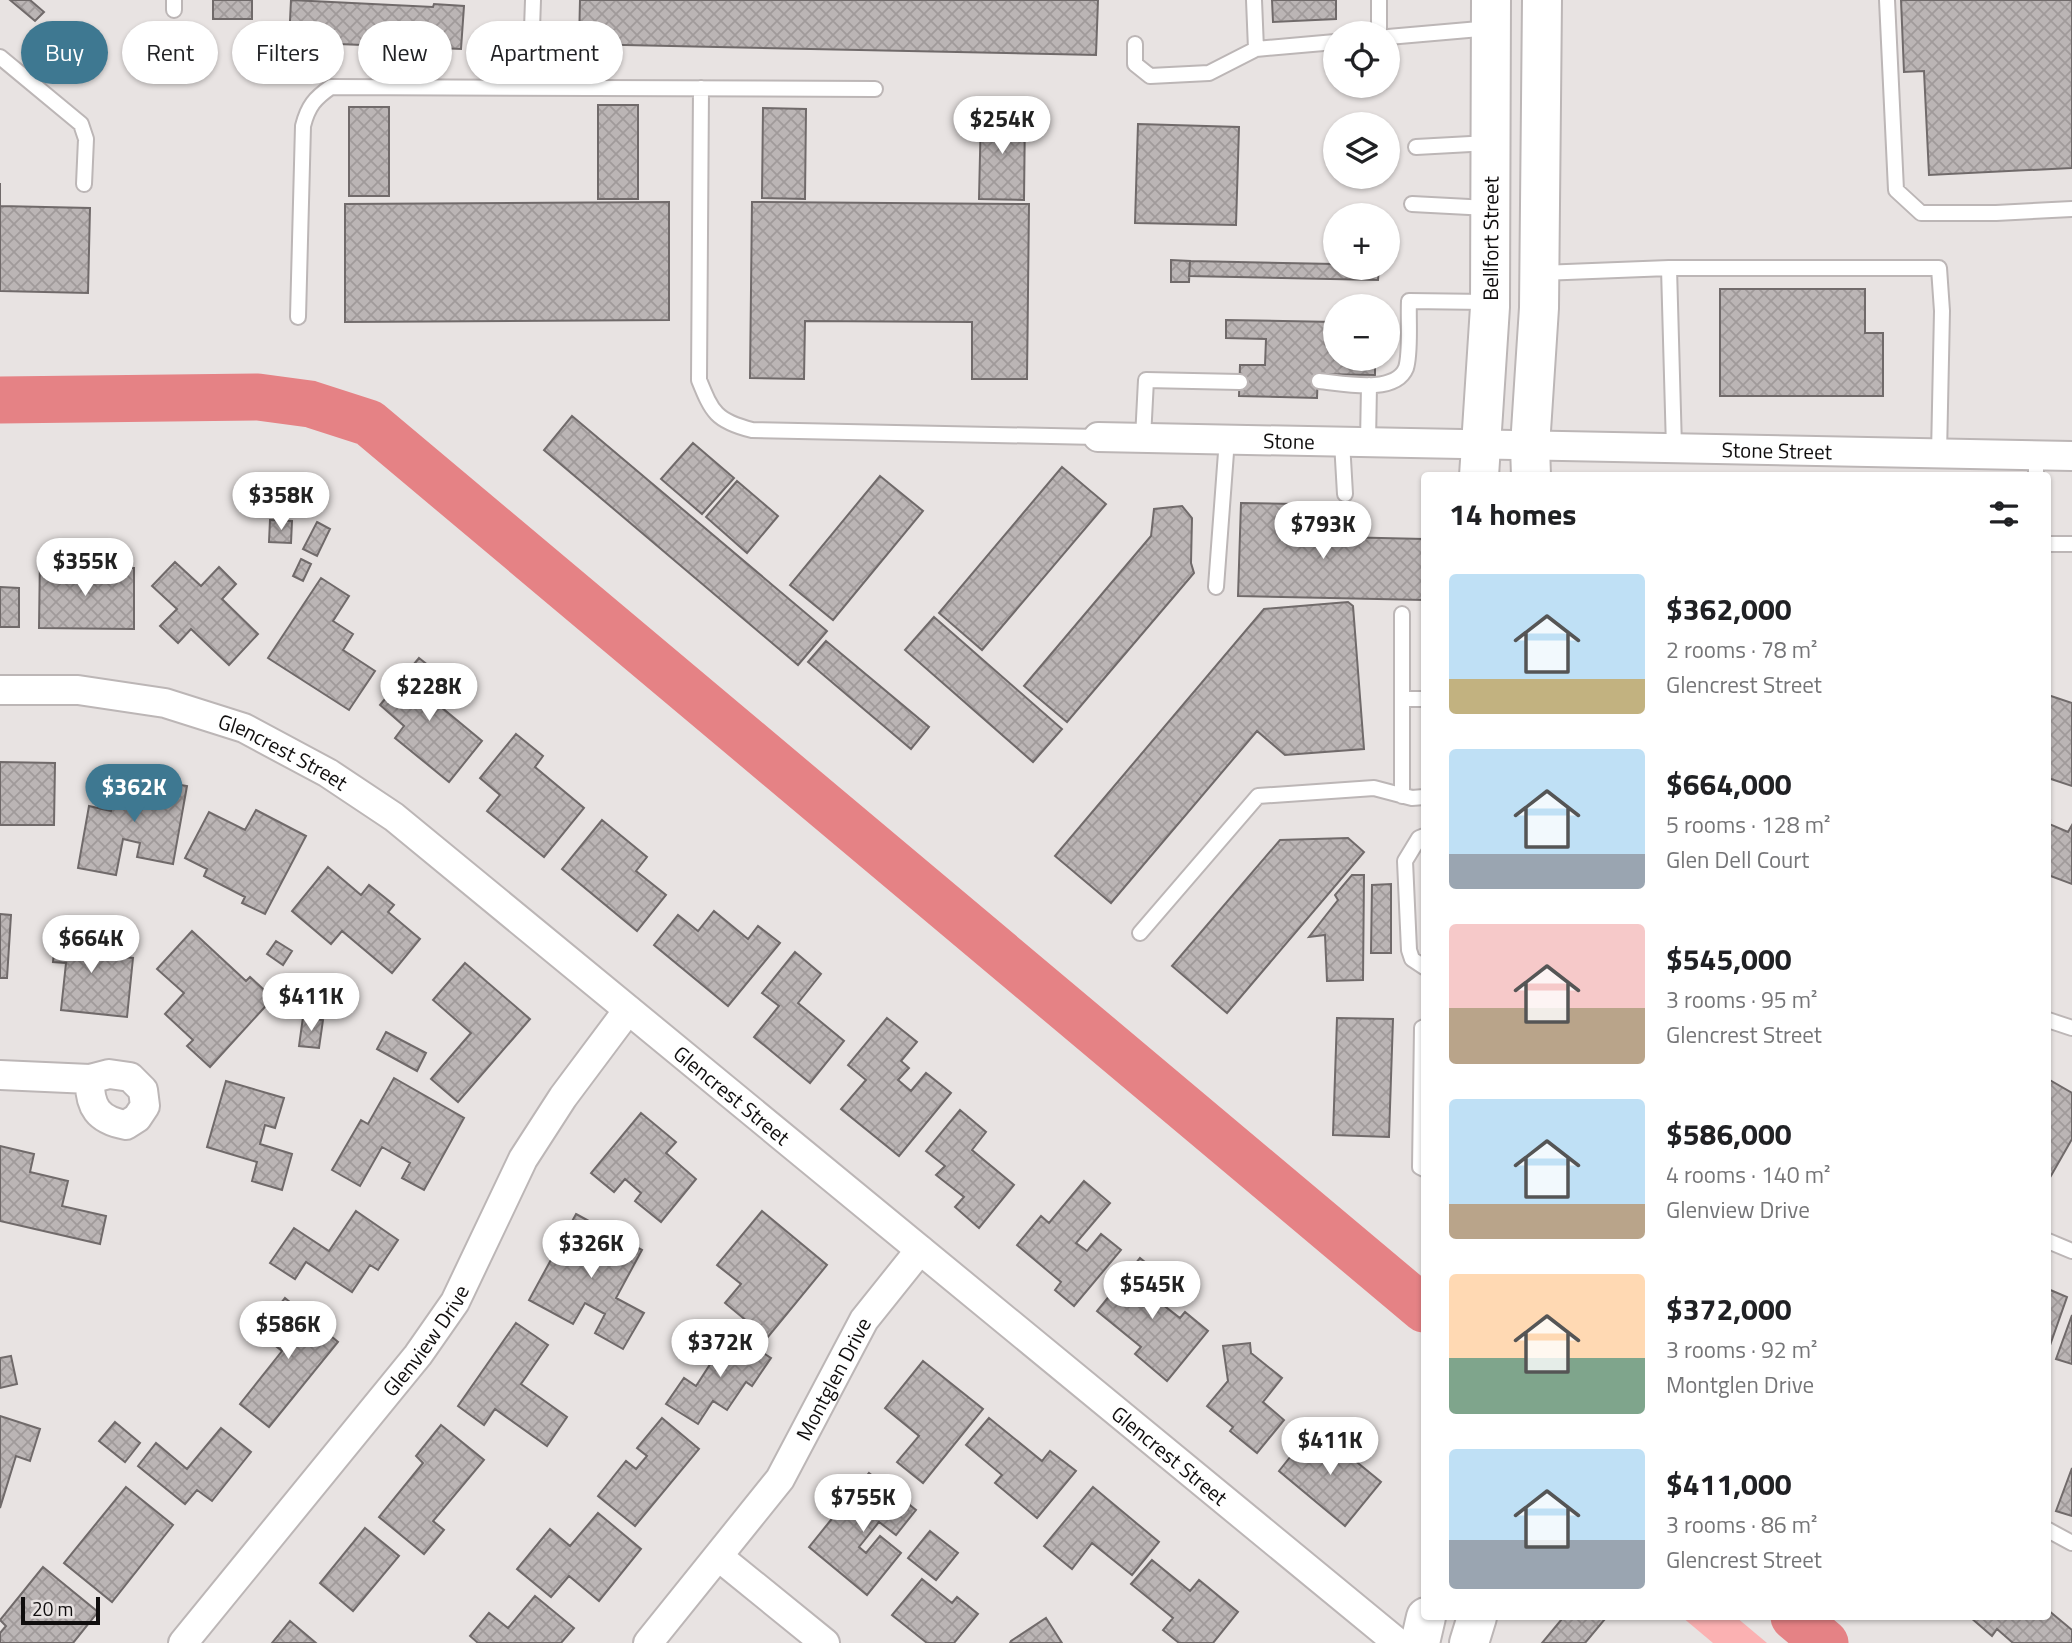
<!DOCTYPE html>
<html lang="en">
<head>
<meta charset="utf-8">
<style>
	body { margin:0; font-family:"Titillium Web",sans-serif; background:#f2f2f2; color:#202124; height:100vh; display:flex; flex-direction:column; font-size:26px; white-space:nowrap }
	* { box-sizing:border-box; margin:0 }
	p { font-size:23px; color:#757577 }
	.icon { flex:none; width:38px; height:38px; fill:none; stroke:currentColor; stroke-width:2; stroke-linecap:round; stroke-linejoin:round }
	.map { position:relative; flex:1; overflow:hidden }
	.details { position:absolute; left:1421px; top:472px; width:630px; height:1148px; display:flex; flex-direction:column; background:#fff; border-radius:7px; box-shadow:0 2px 5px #0004 }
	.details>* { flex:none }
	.banner { position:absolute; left:21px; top:21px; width:665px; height:63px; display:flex; gap:14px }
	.tools { position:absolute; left:1323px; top:21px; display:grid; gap:14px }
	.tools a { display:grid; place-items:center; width:77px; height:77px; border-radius:50%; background:#fff; box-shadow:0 2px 5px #0004; font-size:35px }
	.scale { position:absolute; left:21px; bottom:18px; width:79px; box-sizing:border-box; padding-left:7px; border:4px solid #100e0e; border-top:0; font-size:19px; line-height:24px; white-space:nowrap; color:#100e0e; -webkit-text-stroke:5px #e8e3e2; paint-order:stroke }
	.price { position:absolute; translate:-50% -60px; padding:0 16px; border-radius:24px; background:#fff; color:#222; font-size:23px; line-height:46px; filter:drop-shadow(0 2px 4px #0008) }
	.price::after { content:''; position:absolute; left:50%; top:42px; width:21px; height:16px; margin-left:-10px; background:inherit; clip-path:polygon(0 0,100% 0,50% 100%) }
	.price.selected { background:#3e7891; color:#fff }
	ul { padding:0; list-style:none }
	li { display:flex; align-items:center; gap:21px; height:175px; padding:0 28px }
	li span { display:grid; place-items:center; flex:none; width:196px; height:140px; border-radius:7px; color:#555 }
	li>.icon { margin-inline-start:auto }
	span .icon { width:84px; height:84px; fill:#fffc; stroke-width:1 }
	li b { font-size:30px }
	h2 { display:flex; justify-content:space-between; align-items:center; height:84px; padding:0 28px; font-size:30px }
	.chip { padding:0 24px; border-radius:32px; background:#fff; box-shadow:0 2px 5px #0004; font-size:24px; line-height:63px }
	.chip.selected { background:#3e7891; color:#fff }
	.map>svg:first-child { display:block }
	.green { fill:#fbb1b2 }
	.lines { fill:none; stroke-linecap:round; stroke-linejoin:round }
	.river { stroke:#e58285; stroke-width:47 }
	.building { fill:url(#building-cross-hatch); stroke:#706a6a; stroke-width:2 }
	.lane-casing { stroke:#bcb6b6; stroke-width:18 }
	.street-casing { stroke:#bcb6b6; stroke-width:32 }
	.secondary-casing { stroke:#bcb6b6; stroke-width:42 }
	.lane { stroke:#fff; stroke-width:14 }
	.street { stroke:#fff; stroke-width:28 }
	.secondary { stroke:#fff; stroke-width:38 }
	.labels { text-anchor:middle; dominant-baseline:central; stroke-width:5; stroke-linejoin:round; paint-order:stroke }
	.street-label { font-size:21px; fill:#100e0e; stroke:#e8e3e2 }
</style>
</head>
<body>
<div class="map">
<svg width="2072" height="1643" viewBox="0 0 2072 1643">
	<defs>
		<pattern id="building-cross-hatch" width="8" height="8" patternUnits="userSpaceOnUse" patternTransform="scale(1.75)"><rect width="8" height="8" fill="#bbb5b5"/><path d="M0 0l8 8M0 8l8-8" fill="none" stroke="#a09a9a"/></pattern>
	</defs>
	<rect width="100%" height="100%" fill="#e8e3e2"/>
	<path class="green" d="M1682 1617H1736L1767 1643H1713Z"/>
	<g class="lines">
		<path class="river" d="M0 400 258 397 310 404 369 423 1424 1309
			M1794 1617 1825 1643"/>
	</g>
	<path class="building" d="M10 0H30L44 12 35 21Z
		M213 0H252V19H213Z
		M291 0 433 7 434 4 464 6 461 49 289 42Z
		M580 0H1098L1096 55 579 44Z
		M1272 0H1336V19L1273 22Z
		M1901 0H2072V168L1929 175 1924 71 1904 72Z
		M598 105H638V199H598Z
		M349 107H389V196H349Z
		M763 108 806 109 805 199 762 198Z
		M981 112H1025L1024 200 979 199Z
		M1138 124 1239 127 1236 225 1135 223Z
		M0 183V206L90 208 88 293 0 291Z
		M669 202V320L345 322V204Z
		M752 202 1029 204 1027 379H972V322L805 321 804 379 750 378Z
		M1171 260 1190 261 1189 282H1171Z
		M1190 261 1335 264V268H1379L1378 280 1189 276Z
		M1720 289H1865V333H1883V396H1720Z
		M1226 320 1335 322V359H1375V375L1318 374 1317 398 1239 396 1240 365H1265L1266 339 1226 338Z
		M572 416 827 631 798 665 544 450Z
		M693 443 734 478 702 514 661 479Z
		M1062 467 1106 504 982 650 939 613Z
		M880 476 923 511 833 620 790 585Z
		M737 481 778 516 747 553 706 517Z
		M1241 503 1295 504 1294 536 1424 539V600L1238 596Z
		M1182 506 1192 518 1191 563 1194 573 1067 722 1024 686 1151 536 1154 509Z
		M270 520 292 521 291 543 269 542Z
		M317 522 330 529 317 556 303 549Z
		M40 555H71V583H103V568H134V629L39 628Z
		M301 559 311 564 303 581 293 576Z
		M175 562 201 586 219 567 236 584 222 599 258 634 229 665 191 629 178 643 160 626 177 609 152 586Z
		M321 578 349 596 333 621 353 634 343 650 375 671 349 710 268 658Z
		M0 587 19 588V627H0Z
		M1348 602 1353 606 1364 749 1285 755 1257 731 1111 903 1055 856 1264 609Z
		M934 617 1062 729 1033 762 905 650Z
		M826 641 929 727 911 749 808 662Z
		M419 658 444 678 429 697 482 741 449 782 395 738 404 726 380 705Z
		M2048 695 2072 703V786L2048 778Z
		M516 734 543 756 535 767 584 808 544 857 487 811 500 795 480 778Z
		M0 762 55 763 54 825H0Z
		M118 774 187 786 173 864 137 857 140 843 123 839 116 875 78 868 89 806 111 811Z
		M256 810 306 836 265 914 242 903 245 897 204 876 207 869 185 858 209 812 245 830Z
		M2048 819 2050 820 2049 824 2068 832 2072 825V884L2048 875Z
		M602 820 647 857 636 871 666 895 637 931 562 869Z
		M1348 838 1364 852 1227 1013 1172 966 1280 840Z
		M328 867 361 895 369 885 394 905 388 912 420 939 392 973 342 931 331 944 292 911Z
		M1352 875H1364L1363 980 1327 981 1325 935 1309 937 1338 900 1335 895Z
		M1391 884V953H1371L1372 885Z
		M714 911 748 939 758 926 780 943 728 1006 654 945 678 915 698 931Z
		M0 914 11 915 7 978H0Z
		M57 923 89 926 86 953 133 958 127 1017 61 1010 66 963 53 962Z
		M192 931 246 981 250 977 273 998 210 1067 187 1046 193 1040 165 1014 184 993 157 969Z
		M276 941 292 951 283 965 267 954Z
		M795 952 821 974 798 1003 844 1041 810 1083 754 1037 779 1006 762 993Z
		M465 963 530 1019 458 1102 431 1079 471 1033 433 1000Z
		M303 1017 323 1020 319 1048 299 1046Z
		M887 1018 917 1042 901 1061 909 1068 898 1080 911 1091 926 1073 951 1093 899 1156 841 1109 866 1080 848 1065Z
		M1337 1018 1393 1019 1389 1137 1333 1135Z
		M386 1032 426 1053 417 1071 377 1049Z
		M394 1078 464 1118 424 1190 402 1178 410 1163 382 1147 360 1186 332 1170 361 1120 368 1124Z
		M2048 1079 2072 1093V1139L2048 1181Z
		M226 1081 284 1098 275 1128 265 1125 260 1144 292 1154 282 1190 252 1181 257 1162 207 1147Z
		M960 1110 986 1132 972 1150 1014 1185 979 1228 955 1207 964 1197 936 1175 945 1166 926 1151Z
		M641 1113 676 1142 666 1153 696 1179 661 1222 635 1201 641 1193 625 1179 614 1192 591 1173Z
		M0 1146 34 1154 30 1172 68 1181 62 1206 106 1216 100 1244 0 1221Z
		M1084 1181 1110 1203 1076 1243 1087 1251 1101 1234 1121 1250 1074 1306 1055 1290 1061 1282 1017 1245 1041 1216 1049 1223Z
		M356 1211 398 1240 378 1270 370 1265 352 1292 306 1262 295 1279 270 1263 294 1228 329 1251Z
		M762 1211 827 1265 767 1338 725 1303 741 1284 717 1265Z
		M576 1214 642 1250 616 1298 644 1313 623 1349 595 1333 605 1314 585 1303 573 1324 529 1300Z
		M1140 1258 1167 1280 1153 1297 1180 1318 1185 1312 1208 1331 1167 1381 1135 1354 1141 1347 1097 1311Z
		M2048 1289 2067 1297 2048 1351Z
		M285 1298 338 1342 269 1427 240 1404 282 1351 258 1332Z
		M2072 1315V1364L2056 1359Z
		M516 1323 548 1345 521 1384 567 1417 547 1446 495 1409 484 1425 458 1406Z
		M731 1332 771 1358 752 1386 746 1382 727 1410 713 1401 698 1424 666 1404 684 1378 696 1386Z
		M1250 1343 1251 1353 1282 1378 1263 1402 1284 1420 1257 1453 1230 1431 1233 1427 1207 1406 1228 1381 1223 1346Z
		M11 1356 17 1384 0 1388V1358Z
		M923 1361 983 1409 923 1483 897 1462 919 1436 885 1408Z
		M0 1416 40 1429 30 1461 16 1456 0 1508Z
		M662 1418 699 1449 635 1526 598 1496 626 1461 636 1469 647 1456 637 1448Z
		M989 1418 1042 1461 1050 1451 1076 1471 1037 1518 995 1483 1002 1475 966 1445Z
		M115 1422 140 1443 125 1462 99 1441Z
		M441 1425 484 1460 433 1521 444 1530 424 1554 379 1517 423 1463 416 1456Z
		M1314 1427 1381 1482 1345 1526 1279 1471Z
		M221 1428 251 1452 212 1501 197 1490 185 1504 138 1466 156 1443 187 1469Z
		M2072 1468V1516L2056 1511Z
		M869 1473 916 1510 896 1535 879 1522 859 1547 866 1553 880 1536 901 1553 867 1595 809 1547Z
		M126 1487 173 1525 112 1602 64 1563Z
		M1093 1487 1159 1542 1132 1575 1092 1543 1072 1569 1044 1546Z
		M598 1513 641 1549 599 1601 569 1576 551 1597 517 1569 550 1529 570 1546Z
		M365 1528 399 1556 353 1611 320 1583Z
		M930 1531 958 1553 936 1580 908 1558Z
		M1152 1560 1190 1591 1199 1580 1238 1612 1213 1643H1179L1163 1630 1173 1618 1131 1584Z
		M43 1567 98 1612 73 1643H0V1633L6 1626 0 1620Z
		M922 1579 952 1603 957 1597 978 1614 954 1643H927L892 1615Z
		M535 1596 574 1628 561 1643H478L470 1636 489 1613 508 1628Z
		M2048 1610 2072 1630V1643H2013L1997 1629 1992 1636 1970 1617H2048Z
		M1560 1617H1602L1605 1619 1585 1643H1542L1562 1619Z
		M1046 1618 1062 1643H1010L1011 1641Z
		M290 1621 316 1643H272Z"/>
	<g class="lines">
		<defs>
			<path id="lane" d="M174 0V10
				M1254 0 1256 49
				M1887 0 1896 190 1921 213H1996L2072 209
				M1379 33V0
				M1388 37 1491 28
				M1135 44V64L1150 76 1209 73 1256 49 1335 42
				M0 57 81 124 86 139 84 184
				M530 87 533 0
				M701 88 699 380C712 412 716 421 752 430L1098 437
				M1416 147 1489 143
				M1412 204 1488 208
				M1669 268H1939L1942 311 1939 454
				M1541 273 1669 268 1674 448
				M298 317 303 126C308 106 315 98 331 87L875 89
				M1319 381C1342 383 1395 395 1406 368 1411 352 1408 319 1409 301L1487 302
				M1143 438 1146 380 1240 382
				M1342 442 1345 494
				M1368 442 1369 385
				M2036 476V455
				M2048 544H2072
				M1216 587 1227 439
				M1402 614V796
				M1402 699H1424
				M1424 836 1419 838 1405 861 1409 950 1412 959 1424 967
				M1140 933 1258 796 1374 788 1412 798 1424 797
				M2048 1020 2072 1028
				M1424 1027 1422 1028 1420 1167 1424 1169
				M2048 1241 2072 1251
				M2048 1530 2072 1543"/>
			<g id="street">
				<path id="s1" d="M1098 437 2072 456"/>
				<path id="s2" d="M0 690H78L165 703 244 728 328 773 394 817 1398 1643"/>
				<path d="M0 1075 90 1079 109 1074 130 1077 143 1090 145 1106 137 1118 126 1125C98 1120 89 1107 90 1079"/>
				<path d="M719 1557 825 1643"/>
				<path id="s3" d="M183 1643 418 1355 455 1302 523 1159 563 1097 628 1010"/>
				<path id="s4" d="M648 1643 780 1479 864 1320 920 1250"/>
			</g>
			<g id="secondary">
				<path id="s5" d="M1479 476 1490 307 1491 0"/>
				<path d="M1531 476 1530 446 1539 308 1542 0"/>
				<path d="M1420 1643 1426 1617"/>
				<path d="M1469 1643 1477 1617"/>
			</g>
		</defs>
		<use href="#lane" class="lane-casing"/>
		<use href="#street" class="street-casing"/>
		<use href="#secondary" class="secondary-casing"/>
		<use href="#lane" class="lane"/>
		<use href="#street" class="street"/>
		<use href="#secondary" class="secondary"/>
	</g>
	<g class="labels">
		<g class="street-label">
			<text stroke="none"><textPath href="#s5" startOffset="238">Bellfort Street</textPath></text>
			<text stroke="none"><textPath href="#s1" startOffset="191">Stone</textPath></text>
			<text stroke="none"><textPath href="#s1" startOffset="679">Stone Street</textPath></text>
			<text stroke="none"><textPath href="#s2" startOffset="294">Glencrest Street</textPath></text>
			<text stroke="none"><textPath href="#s2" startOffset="861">Glencrest Street</textPath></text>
			<text stroke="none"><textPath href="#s3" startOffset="388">Glenview Drive</textPath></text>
			<text stroke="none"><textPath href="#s4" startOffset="324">Montglen Drive</textPath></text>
			<text stroke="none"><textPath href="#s2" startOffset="1428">Glencrest Street</textPath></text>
		</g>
	</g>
</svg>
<div class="tools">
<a><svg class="icon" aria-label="locate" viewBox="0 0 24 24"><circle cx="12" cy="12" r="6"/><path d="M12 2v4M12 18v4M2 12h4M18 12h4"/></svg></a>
<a><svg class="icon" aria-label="layers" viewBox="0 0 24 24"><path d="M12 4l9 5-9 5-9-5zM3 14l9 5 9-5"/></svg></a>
<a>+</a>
<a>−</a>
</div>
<div class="scale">20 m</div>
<b class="price" style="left:1002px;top:156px">$254K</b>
<b class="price" style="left:281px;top:532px">$358K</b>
<b class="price" style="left:1323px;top:561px">$793K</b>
<b class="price" style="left:85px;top:598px">$355K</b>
<b class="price" style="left:429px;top:723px">$228K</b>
<b class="price selected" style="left:134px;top:824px">$362K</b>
<b class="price" style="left:91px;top:975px">$664K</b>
<b class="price" style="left:311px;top:1033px">$411K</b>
<b class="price" style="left:591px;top:1280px">$326K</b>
<b class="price" style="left:1152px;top:1321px">$545K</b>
<b class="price" style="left:288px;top:1361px">$586K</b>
<b class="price" style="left:720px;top:1379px">$372K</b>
<b class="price" style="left:1330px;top:1477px">$411K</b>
<b class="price" style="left:863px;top:1534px">$755K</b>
<div class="banner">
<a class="chip selected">Buy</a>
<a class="chip">Rent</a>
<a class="chip">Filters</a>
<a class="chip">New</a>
<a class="chip">Apartment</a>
</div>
<section class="details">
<h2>14 homes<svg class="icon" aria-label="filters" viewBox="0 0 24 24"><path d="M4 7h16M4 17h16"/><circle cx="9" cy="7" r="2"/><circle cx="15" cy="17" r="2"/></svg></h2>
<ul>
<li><span style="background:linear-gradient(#bfe0f5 75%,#c2b280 0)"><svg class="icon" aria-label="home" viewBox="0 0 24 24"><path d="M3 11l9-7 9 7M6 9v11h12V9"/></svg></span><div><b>$362,000</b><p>2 rooms · 78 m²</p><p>Glencrest Street</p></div></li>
<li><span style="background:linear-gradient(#bfe0f5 75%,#9aa5b1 0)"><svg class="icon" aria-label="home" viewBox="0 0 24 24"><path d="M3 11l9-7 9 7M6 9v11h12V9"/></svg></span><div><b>$664,000</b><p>5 rooms · 128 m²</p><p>Glen Dell Court</p></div></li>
<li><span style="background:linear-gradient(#f6c9c9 60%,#b9a48a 0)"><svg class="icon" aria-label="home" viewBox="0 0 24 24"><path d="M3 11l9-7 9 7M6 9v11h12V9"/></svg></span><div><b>$545,000</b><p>3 rooms · 95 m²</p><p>Glencrest Street</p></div></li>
<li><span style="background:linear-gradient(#bfe0f5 75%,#b9a48a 0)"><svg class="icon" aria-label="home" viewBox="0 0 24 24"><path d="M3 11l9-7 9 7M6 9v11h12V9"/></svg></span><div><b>$586,000</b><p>4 rooms · 140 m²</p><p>Glenview Drive</p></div></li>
<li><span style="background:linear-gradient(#ffd9b3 60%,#7fa58c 0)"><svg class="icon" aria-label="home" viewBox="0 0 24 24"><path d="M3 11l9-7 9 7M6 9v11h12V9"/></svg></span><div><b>$372,000</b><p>3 rooms · 92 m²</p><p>Montglen Drive</p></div></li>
<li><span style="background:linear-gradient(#bfe0f5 65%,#9aa5b1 0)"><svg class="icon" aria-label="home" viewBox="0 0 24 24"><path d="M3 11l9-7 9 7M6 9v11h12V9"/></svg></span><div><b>$411,000</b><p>3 rooms · 86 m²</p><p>Glencrest Street</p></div></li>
</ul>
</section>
</div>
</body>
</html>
